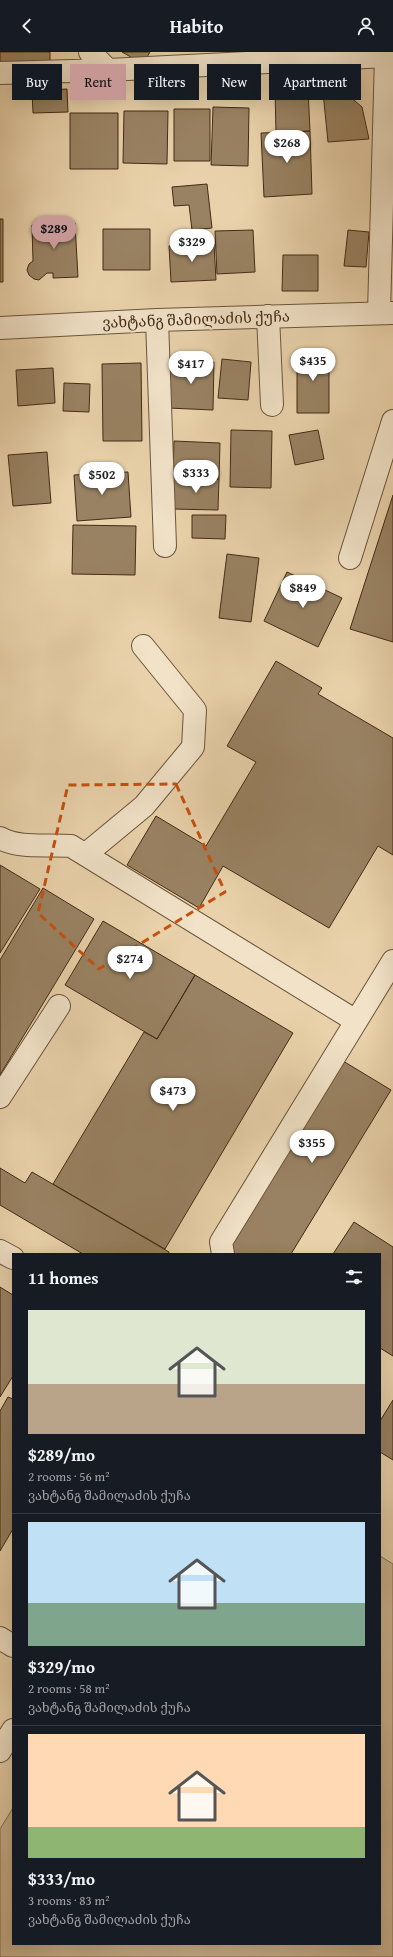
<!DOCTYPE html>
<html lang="en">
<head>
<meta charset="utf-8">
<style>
	body { margin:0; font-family:"Gentium Book Plus","Noto Serif Georgian",serif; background:#20242c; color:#f1f3f6; height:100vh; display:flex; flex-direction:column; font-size:15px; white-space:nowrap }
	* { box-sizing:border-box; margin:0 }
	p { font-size:13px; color:#9ea1a6 }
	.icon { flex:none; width:22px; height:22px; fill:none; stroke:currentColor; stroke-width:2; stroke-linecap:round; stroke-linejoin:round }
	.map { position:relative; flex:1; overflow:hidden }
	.panel { position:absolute; left:12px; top:1201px; width:369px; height:692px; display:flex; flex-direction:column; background:#171b24; border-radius:0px; box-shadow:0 4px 16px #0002 }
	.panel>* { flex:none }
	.banner { position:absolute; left:12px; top:12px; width:369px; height:36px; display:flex; gap:8px }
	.price { position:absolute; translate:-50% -34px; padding:0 9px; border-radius:14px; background:#fff; color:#222; font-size:13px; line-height:26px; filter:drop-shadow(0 1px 2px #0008) }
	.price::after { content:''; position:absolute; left:50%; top:24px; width:12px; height:9px; margin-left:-6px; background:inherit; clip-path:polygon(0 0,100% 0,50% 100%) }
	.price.current { background:#c59692; color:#111 }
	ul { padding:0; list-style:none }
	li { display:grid; align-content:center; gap:8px; height:212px; padding:0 16px }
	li+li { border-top:1px solid #363941 }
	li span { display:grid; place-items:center; height:124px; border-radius:0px; color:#555 }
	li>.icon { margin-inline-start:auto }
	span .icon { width:72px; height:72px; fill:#fffc; stroke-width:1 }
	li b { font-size:17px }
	h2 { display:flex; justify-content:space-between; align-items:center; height:48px; padding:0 16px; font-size:17px }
	.pill { padding:0 14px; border-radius:0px; background:#171b24; box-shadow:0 4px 16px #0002; font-size:14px; line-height:36px }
	.pill.current { background:#c59692; color:#111 }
	header { display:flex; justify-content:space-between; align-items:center; height:52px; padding:0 16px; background:#171b24; font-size:18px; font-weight:800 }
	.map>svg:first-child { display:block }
	.green { fill:#cdb692; stroke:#887054 }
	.building { fill:#998263; stroke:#432b15 }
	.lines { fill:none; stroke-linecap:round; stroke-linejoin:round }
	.minor-casing { stroke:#6c553a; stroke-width:24 }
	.minor { stroke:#f1e2c8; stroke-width:22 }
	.marked { fill:none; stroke:#c7500e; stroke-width:3; stroke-dasharray:8 5; stroke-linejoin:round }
	.labels { text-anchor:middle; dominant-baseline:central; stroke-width:4; stroke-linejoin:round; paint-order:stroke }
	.street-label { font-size:15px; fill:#432b15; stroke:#f1e2c8 }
</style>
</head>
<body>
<header><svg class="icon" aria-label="back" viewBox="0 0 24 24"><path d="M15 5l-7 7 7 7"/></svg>Habito<svg class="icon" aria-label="person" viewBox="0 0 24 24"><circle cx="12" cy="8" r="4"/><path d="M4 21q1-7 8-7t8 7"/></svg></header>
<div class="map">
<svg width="393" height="1905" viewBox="0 0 393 1905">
	<rect width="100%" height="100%" fill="#e9d2ab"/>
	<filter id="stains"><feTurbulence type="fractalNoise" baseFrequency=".005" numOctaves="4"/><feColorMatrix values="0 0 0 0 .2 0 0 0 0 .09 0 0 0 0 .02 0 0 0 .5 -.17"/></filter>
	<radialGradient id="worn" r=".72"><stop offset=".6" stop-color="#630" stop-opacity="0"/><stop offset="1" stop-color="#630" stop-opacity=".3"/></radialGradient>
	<path class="green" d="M380 1504 393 1512V1905H0V1777L13 1756V1892H380Z"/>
	<path class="building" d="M0 0H50V12L0 15Z
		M122 0H150L143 12Z
		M67 37 68 60 33 61 32 39Z
		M308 37 310 79 276 81 275 39Z
		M342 38 362 55 369 87 328 90 323 40Z
		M213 55 249 56 248 114 211 113Z
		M174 57H210V109H174Z
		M124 59H168L167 112 123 111Z
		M70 61H118V117H70Z
		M310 79 312 142 264 145 261 81Z
		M207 132 212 176 192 178 189 153 174 154 172 135Z
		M60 166V172L75 171 78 225 53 226V221H47L39 228 34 227 29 223 27 218 29 212 33 209 32 173 45 172V167Z
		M0 167H3V230H0Z
		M103 177H150V218H103Z
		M253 178 255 220 217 222 215 179Z
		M348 178 369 180 366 215 344 214Z
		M214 192 216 228 171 230 169 194Z
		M283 203H318V239H282Z
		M297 300H329V361H297Z
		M222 307 251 310 248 348 218 346Z
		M170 308 214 310 213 358 168 356Z
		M141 311 142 389H103L102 312Z
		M53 316 55 351 18 354 16 318Z
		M64 331 90 332 89 360 63 359Z
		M231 378 272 379 271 436 230 435Z
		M318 378 324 407 295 413 289 383Z
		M174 389 220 391 219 427 173 426Z
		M47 400 51 451 13 454 8 403Z
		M128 420 131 465 77 469 74 423Z
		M173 426 219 427 218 458 172 457Z
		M393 443V590L350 577Z
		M192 463H226L225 487 192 486Z
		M73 473 136 474 135 523 72 522Z
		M227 502 259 506 251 570 219 566Z
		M287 520 342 546 318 595 264 569Z
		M276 609 322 636 318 642 393 686V803L378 794 329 876 223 814 199 856 127 813 156 764 206 794 256 710 227 694Z
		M0 813 40 837 0 901Z
		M43 836 94 867 0 1023V908Z
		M103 869 195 923 157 987 65 933Z
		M195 923 293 981 165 1197 53 1132 144 980 157 987Z
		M343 1009 391 1038 291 1202H236L229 1198Z
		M0 1116 25 1131 32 1120 169 1200V1202H83L0 1153Z
		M354 1170 393 1195V1304L380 1296V1202H333Z
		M0 1235 13 1243V1324L0 1345Z
		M8 1345 13 1347V1477L0 1499V1359Z
		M393 1348V1408L380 1400V1369Z"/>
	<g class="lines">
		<defs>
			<path id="minor" d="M90 0 108 18
				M0 21 108 18 386 4 379 261
				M268 264 272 353
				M157 268 165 494
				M0 276 157 268 393 261
				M350 506 393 369
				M0 786C19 797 49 792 71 794L356 969
				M86 802 144 754 193 695 195 658 143 594
				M0 1045 59 954
				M0 1199 13 1206
				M223 1202 221 1190 393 909
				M0 1586 13 1594
				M0 1699 13 1678"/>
		</defs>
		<use href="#minor" class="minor-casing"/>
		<use href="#minor" class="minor"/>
	</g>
	<path class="marked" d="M176 732 225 840 99 917 38 861 68 733Z"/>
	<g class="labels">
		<g class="street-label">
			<text transform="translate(196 267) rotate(-2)">ვახტანგ შამილაძის ქუჩა</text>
		</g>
	</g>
	<rect width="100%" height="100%" filter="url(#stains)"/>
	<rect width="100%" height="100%" fill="url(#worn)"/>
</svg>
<b class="price" style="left:287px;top:112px">$268</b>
<b class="price current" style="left:54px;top:198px">$289</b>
<b class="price" style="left:192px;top:211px">$329</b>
<b class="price" style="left:313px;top:330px">$435</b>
<b class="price" style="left:191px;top:333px">$417</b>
<b class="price" style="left:196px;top:442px">$333</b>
<b class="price" style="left:102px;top:444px">$502</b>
<b class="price" style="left:303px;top:557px">$849</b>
<b class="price" style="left:130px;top:928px">$274</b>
<b class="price" style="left:173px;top:1060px">$473</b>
<b class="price" style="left:312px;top:1112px">$355</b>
<div class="banner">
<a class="pill">Buy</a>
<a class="pill current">Rent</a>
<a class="pill">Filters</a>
<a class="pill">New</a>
<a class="pill">Apartment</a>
</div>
<section class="panel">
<h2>11 homes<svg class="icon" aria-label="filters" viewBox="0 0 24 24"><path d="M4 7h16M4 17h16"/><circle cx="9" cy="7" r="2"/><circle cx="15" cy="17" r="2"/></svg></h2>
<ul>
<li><span style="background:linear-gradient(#dfe7d0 60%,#b9a48a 0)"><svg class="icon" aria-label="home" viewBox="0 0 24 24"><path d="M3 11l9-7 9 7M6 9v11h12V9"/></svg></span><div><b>$289/mo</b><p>2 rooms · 56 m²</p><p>ვახტანგ შამილაძის ქუჩა</p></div></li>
<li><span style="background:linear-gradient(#bfe0f5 65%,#7fa58c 0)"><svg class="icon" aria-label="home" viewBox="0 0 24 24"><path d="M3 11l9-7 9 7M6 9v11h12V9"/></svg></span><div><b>$329/mo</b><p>2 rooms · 58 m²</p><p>ვახტანგ შამილაძის ქუჩა</p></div></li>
<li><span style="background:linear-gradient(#ffd9b3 75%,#8fb573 0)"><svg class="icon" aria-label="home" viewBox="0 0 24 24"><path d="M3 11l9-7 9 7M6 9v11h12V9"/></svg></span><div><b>$333/mo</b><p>3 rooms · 83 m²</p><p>ვახტანგ შამილაძის ქუჩა</p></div></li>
</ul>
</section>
</div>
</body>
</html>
